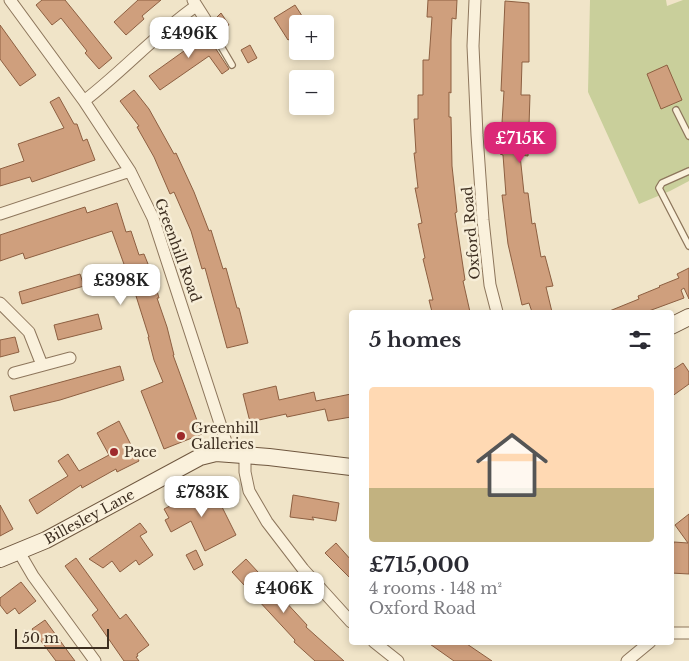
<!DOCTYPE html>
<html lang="en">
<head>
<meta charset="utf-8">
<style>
	body { margin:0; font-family:"Libre Baskerville",serif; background:#f2f2f3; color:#2b2b33; height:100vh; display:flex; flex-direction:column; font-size:19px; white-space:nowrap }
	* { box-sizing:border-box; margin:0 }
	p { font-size:16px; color:#7c7c81 }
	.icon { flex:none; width:28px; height:28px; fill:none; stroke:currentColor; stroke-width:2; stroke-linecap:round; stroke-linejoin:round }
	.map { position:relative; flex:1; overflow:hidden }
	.details { position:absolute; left:349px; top:310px; width:325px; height:335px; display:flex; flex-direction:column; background:#fff; border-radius:5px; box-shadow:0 2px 8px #0003 }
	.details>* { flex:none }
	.controls { position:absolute; left:289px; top:15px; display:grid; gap:10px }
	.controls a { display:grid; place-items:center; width:45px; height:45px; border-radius:5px; background:#fff; box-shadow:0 2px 8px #0003; font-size:25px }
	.scale { position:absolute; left:15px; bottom:12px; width:94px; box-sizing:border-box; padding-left:5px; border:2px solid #3d2e20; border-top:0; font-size:14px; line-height:18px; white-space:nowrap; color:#3d2e20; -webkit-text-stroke:4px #f7eed8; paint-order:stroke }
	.price { position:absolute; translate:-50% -42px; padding:0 11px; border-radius:10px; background:#fff; color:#222; font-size:16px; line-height:32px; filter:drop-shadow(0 1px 2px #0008) }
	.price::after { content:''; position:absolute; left:50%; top:30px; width:15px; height:11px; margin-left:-8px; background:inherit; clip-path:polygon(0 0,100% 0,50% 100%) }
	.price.selected { background:#db2777; color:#fff }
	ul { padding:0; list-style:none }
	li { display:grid; align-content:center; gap:10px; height:265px; padding:0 20px }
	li+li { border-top:1px solid #e1e1e2 }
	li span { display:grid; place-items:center; height:155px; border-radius:5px; color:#555 }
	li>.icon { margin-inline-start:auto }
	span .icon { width:90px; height:90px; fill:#fffc; stroke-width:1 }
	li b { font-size:21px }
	h2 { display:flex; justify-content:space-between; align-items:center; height:60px; padding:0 20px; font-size:21px }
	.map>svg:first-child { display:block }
	.green { fill:#c9cf9b }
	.building { fill:#cf9f7d; stroke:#8d5f41 }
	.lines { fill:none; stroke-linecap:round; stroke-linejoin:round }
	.lane-casing { stroke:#8d765c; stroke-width:8 }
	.street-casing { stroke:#8d765c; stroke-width:13 }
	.secondary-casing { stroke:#6f573f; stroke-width:18 }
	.lane { stroke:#faf1dc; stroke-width:5.5 }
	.street { stroke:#faf1dc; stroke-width:11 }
	.secondary { stroke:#faf1dc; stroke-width:16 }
	.poi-dot { fill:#9e2a2b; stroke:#f7eed8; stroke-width:2 }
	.labels { text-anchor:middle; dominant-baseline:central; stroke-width:5; stroke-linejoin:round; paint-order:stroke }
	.street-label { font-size:14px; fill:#3d2e20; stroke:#f7eed8 }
	.poi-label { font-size:14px; fill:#3d2e20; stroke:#f7eed8; text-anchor:start }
</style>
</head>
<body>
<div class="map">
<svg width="689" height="661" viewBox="0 0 689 661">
	<rect width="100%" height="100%" fill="#f0e4c8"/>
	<path class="green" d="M590 0H666L667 6 683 0H689V181L670 191 639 204 588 92Z"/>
	<path class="building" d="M42 0H65L112 58 99 69 85 53 87 51 61 18 52 25 36 5Z
		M138 0H161L142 16 144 19 126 35 114 22Z
		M428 0H457L456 19 452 18 451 40V93L449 92V117H451L452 166 457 212 455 213 465 280 463 281 470 312H432L429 300H433L423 259 425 258 418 224 422 223 415 188H418L414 153H416L414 119H418V95H423V60H429L432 17H427Z
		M505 1 529 3V62H522L521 95H530L528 156 520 155 524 193H528L532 224 535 223 541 257 545 256 553 286 546 287 552 312H532L529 303 522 305 508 244 502 195H506L503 155 500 154 504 91H501Z
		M295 5 304 19 298 23V34L288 40 274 18Z
		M221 13 229 25 219 33 212 22Z
		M198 23 202 28 204 26 211 39 210 40 229 69 222 74 209 56 160 90 149 76 198 41 190 29Z
		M0 25 36 75 20 86 0 59Z
		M250 45 257 58 248 63 241 50Z
		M667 65 682 100 661 109 647 74Z
		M134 90 149 109 174 154 176 153 194 192 209 231 211 230 223 269 226 268 237 308H239L248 343 227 348 205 268 202 269 191 231 174 192 170 194 154 157 137 127 139 126 120 101Z
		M59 97 74 124H77L83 141 87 139 95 160 32 182 30 177 0 186V169L24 161 18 144 64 128 50 102Z
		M117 203 126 232 131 231 139 255 144 254 152 274 159 298H157L167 327 174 355H173L202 434 164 449 141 391 163 382 154 360 148 337H149L130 277 109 285 105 274 125 267 112 231 25 259 23 253 0 261V235L85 207 87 213Z
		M689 268V299L684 288 681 290 684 298 646 312H607L639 299 638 296 660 287 659 286 679 278 677 274Z
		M80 274 84 286 22 304 19 292Z
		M98 314 102 329 58 340 54 325Z
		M15 337 19 352 0 357V340Z
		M683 363 689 372V384L671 397V371Z
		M120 366 124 380 60 400 14 411 10 396Z
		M276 386 279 400 314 392 316 401 351 394V417L328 421 325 409 287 417 286 414 250 422 243 394Z
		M119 421 139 461 117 472 116 469 82 488 81 485 37 514 29 500 68 476 58 461 68 454 79 471 109 455 97 433Z
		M211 485 236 535 205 551 191 521 171 532 165 520 169 518 164 509Z
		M293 495 339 503 336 521 312 517 314 520 290 517Z
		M0 505 13 529 0 536Z
		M689 514V574L671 573V557L674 542 688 543 675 525Z
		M140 523 147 532 140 536 153 555 139 565 136 560 120 572 112 561 103 568 89 559Z
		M336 543 351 560V579L325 553Z
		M196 550 203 565 194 570 186 555Z
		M76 558 120 619 126 614 149 645 137 654 138 656 136 657 139 661H124L92 615 98 610 65 566Z
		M246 559 307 625 306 627 344 661H315L294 642 295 640 232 572Z
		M21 582 36 601 19 614 15 608 7 614 0 605V598Z
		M45 620 69 653 75 661H56L32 629Z
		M427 642H464L492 661H454Z"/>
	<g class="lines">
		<defs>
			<path id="lane" d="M205 19 232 65
				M676 110 689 136
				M689 171 662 183 659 188 689 246"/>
			<path id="street" d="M10 0 84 101 130 171 153 218 230 454
				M193 0 205 19
				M475 0 473 46 477 135 483 220 490 285 497 312
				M84 101C123 71 156 34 196 6
				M0 214 130 171
				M0 303 29 332 42 365
				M14 373 70 358
				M245 455V472L249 491 267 522 303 569 351 622
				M19 552 33 576 95 661
				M671 633H689
				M374 642 398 661
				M627 661 650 642"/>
			<g id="secondary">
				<path d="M671 326 689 317"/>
				<path id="s1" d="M0 559 46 540 200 457 216 453 269 457 351 467"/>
			</g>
		</defs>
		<use href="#lane" class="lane-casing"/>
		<use href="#street" class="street-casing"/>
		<use href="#secondary" class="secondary-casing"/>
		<use href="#lane" class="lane"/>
		<use href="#street" class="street"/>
		<use href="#secondary" class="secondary"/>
	</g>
	<g class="poi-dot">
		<circle cx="181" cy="436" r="5"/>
		<circle cx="114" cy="452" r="5"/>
	</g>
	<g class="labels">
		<g class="street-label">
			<text transform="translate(471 233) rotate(-95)">Oxford Road</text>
			<text transform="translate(178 250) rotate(70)">Greenhill Road</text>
			<text stroke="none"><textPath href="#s1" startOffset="99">Billesley Lane</textPath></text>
		</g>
		<g class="poi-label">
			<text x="191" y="428">Greenhill<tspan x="191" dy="16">Galleries</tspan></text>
			<text x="124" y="452">Pace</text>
		</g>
	</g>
</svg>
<div class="controls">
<a>+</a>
<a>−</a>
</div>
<div class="scale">50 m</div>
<b class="price" style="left:189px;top:59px">£496K</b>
<b class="price selected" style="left:520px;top:164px">£715K</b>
<b class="price" style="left:121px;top:306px">£398K</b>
<b class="price" style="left:202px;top:518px">£783K</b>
<b class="price" style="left:284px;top:614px">£406K</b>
<section class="details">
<h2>5 homes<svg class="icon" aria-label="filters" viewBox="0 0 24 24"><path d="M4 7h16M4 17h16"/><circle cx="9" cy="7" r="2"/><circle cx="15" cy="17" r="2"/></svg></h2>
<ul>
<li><span style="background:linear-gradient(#ffd9b3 65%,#c2b280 0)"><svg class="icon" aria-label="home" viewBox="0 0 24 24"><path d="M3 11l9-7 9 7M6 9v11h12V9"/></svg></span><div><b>£715,000</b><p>4 rooms · 148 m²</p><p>Oxford Road</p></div></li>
</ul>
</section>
</div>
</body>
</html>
